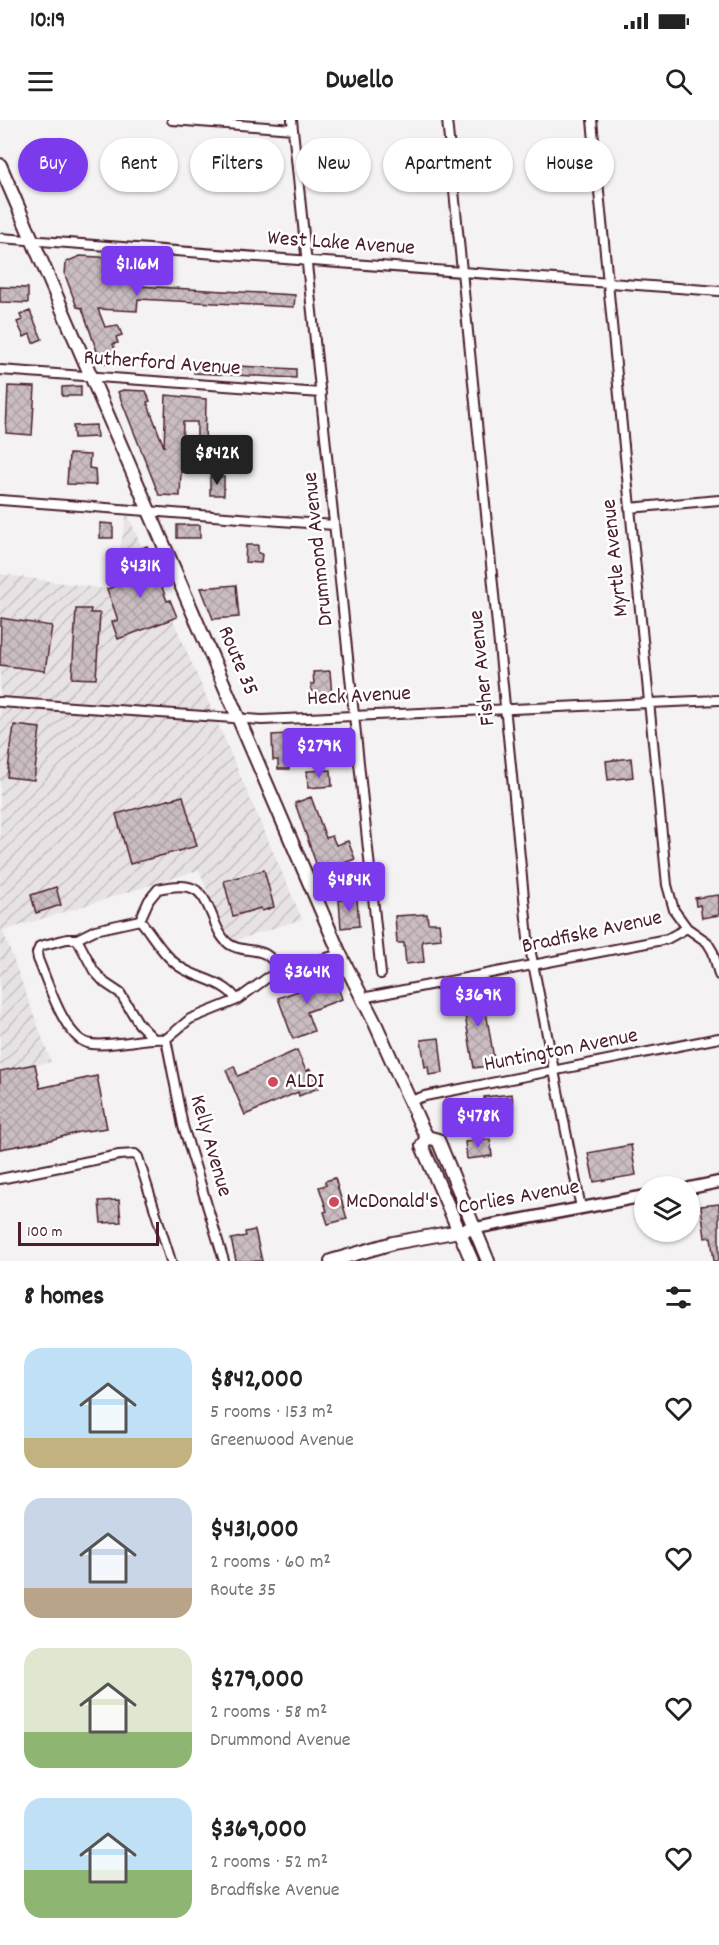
<!DOCTYPE html>
<html lang="en">
<head>
<meta charset="utf-8">
<style>
	body { margin:0; font-family:Dekko,sans-serif; background:#f2f2f2; color:#222; height:100vh; display:flex; flex-direction:column; font-size:22px; white-space:nowrap }
	* { box-sizing:border-box; margin:0 }
	p { font-size:20px; color:#767676 }
	.icon { flex:none; width:33px; height:33px; fill:none; stroke:currentColor; stroke-width:2; stroke-linecap:round; stroke-linejoin:round }
	.map { position:relative; height:1141px; overflow:hidden }
	.sheet { display:flex; flex-direction:column; background:#fff; flex:1 }
	.sheet>* { flex:none }
	.hud { position:absolute; left:18px; top:18px; width:684px; height:54px; display:flex; gap:12px }
	.fabs { position:absolute; left:634px; top:1056px; display:grid; gap:12px }
	.fabs a { display:grid; place-items:center; width:66px; height:66px; border-radius:50%; background:#fff; box-shadow:0 2px 4px #0004; font-size:30px }
	.scale { position:absolute; left:18px; bottom:15px; width:141px; box-sizing:border-box; padding-left:6px; border:3px solid #4a1f2b; border-top:0; font-size:16px; line-height:21px; white-space:nowrap; color:#4a1f2b; -webkit-text-stroke:4px #fff; paint-order:stroke }
	.price { position:absolute; translate:-50% -51px; padding:0 14px; border-radius:6px; background:#7c3aed; color:#fff; font-size:20px; line-height:39px; filter:drop-shadow(0 2px 3px #0008) }
	.price::after { content:''; position:absolute; left:50%; top:36px; width:18px; height:14px; margin-left:-9px; background:inherit; clip-path:polygon(0 0,100% 0,50% 100%) }
	.price.active { background:#222; color:#fff }
	ul { padding:0; list-style:none }
	li { display:flex; align-items:center; gap:18px; height:150px; padding:0 24px }
	li span { display:grid; place-items:center; flex:none; width:168px; height:120px; border-radius:18px; color:#555 }
	li>.icon { margin-inline-start:auto }
	span .icon { width:72px; height:72px; fill:#fffc; stroke-width:1 }
	li b { font-size:26px }
	h2 { display:flex; justify-content:space-between; align-items:center; height:72px; padding:0 24px; font-size:26px }
	.chip { padding:0 21px; border-radius:27px; background:#fff; box-shadow:0 2px 4px #0004; font-size:21px; line-height:54px }
	.chip.active { background:#7c3aed; color:#fff }
	.status { display:flex; justify-content:space-between; align-items:center; height:42px; padding:0 30px; background:#fff; direction:ltr }
	.status svg { height:16px; fill:currentColor }
	header { display:flex; justify-content:space-between; align-items:center; height:78px; padding:0 24px; background:#fff; font-size:27px; font-weight:700 }
	.map>svg:first-child { display:block }
	.industrial { fill:url(#industrial-furrows) }
	.building { fill:url(#building-cross-hatch); stroke:#4a1f2b; stroke-width:1.5 }
	.lines { fill:none; stroke-linecap:round; stroke-linejoin:round }
	.minor-casing { stroke:#4a1f2b; stroke-width:12 }
	.secondary-casing { stroke:#4a1f2b; stroke-width:15 }
	.primary-casing { stroke:#4a1f2b; stroke-width:16 }
	.trunk-casing { stroke:#4a1f2b; stroke-width:16 }
	.minor { stroke:#fff; stroke-width:8 }
	.secondary { stroke:#fff; stroke-width:10 }
	.primary { stroke:#fff; stroke-width:12 }
	.trunk { stroke:#fff; stroke-width:12 }
	.poi-dot { fill:#d1495b; stroke:#fff; stroke-width:2 }
	.labels { text-anchor:middle; dominant-baseline:central; stroke-width:5; stroke-linejoin:round; paint-order:stroke }
	.street-label { font-size:22px; fill:#4a1f2b; stroke:#fff }
	.poi-label { font-size:22px; fill:#4a1f2b; stroke:#fff; text-anchor:start }
</style>
</head>
<body>
<div class="status"><b>10:19</b><svg viewBox="0 0 49 12"><path d="M0 12V9h3v3zM5 12V6h3v6zM10 12V3h3v9zM15 12V0h3v12zM26 1h20v11H26zM47 4h2v5h-2z"/></svg></div>
<header><svg class="icon" aria-label="menu" viewBox="0 0 24 24"><path d="M4 6h16M4 12h16M4 18h16"/></svg>Dwello<svg class="icon" aria-label="search" viewBox="0 0 24 24"><circle cx="10" cy="10" r="6"/><path d="M15 15l6 6"/></svg></header>
<div class="map">
<svg width="719" height="1141" viewBox="0 0 719 1141">
	<defs>
		<pattern id="industrial-furrows" width="10" height="10" patternUnits="userSpaceOnUse" patternTransform="scale(1.5)"><rect width="10" height="10" fill="#e7e2e3"/><path d="M-1 1l2-2M0 10L10 0M9 11l2-2" fill="none" stroke="#c8c1c3"/></pattern>
		<pattern id="building-cross-hatch" width="8" height="8" patternUnits="userSpaceOnUse" patternTransform="scale(1.5)"><rect width="8" height="8" fill="#cabdc1"/><path d="M0 0l8 8M0 8l8-8" fill="none" stroke="#afa2a6"/></pattern>
	</defs>
	<rect width="100%" height="100%" fill="#f4f2f2"/>
	<filter id="ink" filterUnits="userSpaceOnUse"><feTurbulence type="fractalNoise" baseFrequency=".0167" numOctaves="2"/><feDisplacementMap in="SourceGraphic" scale="12" xChannelSelector="R" yChannelSelector="G"/><feConvolveMatrix kernelMatrix="1 2 1 2 8 2 1 2 1" color-interpolation-filters="sRGB"/></filter>
	<g filter="url(#ink)">
		<path class="industrial" d="M127 393 302 799 228 823 199 750 3 811 51 942 0 952V454L112 470Z"/>
		<path class="building" d="M80 136 118 138V147L131 148 133 153 139 154 138 166 295 175 294 187 138 179 137 191 98 189 105 207 118 205 122 215 116 217 118 223 113 224 120 244 101 243 82 188 77 187 65 155 66 142Z
			M0 167 28 168V183L0 182Z
			M30 191 42 219 33 223 30 214 24 217 17 202 22 200 20 195Z
			M195 244 296 249V258L194 253Z
			M8 266 35 267 32 315 6 313Z
			M81 266V276H62V267Z
			M123 270 146 271 150 281 147 282 164 327 166 275 206 279 205 326H197V302H183L180 376 159 375 118 272Z
			M96 305 97 317 74 318 73 306Z
			M69 334 90 335 89 348 95 349 96 365 67 364Z
			M210 357H224V375H210Z
			M100 403 113 404V418H100Z
			M177 405H200V418H177Z
			M246 425H258V433L262 434 261 443 245 442Z
			M147 426 167 481 170 480 177 497 118 519 112 502 118 500 107 469 141 457 132 432Z
			M236 465 239 497 213 499 201 468Z
			M76 489H91L90 493H100L96 559 72 558Z
			M1 498 52 506 45 551 0 545Z
			M330 551 332 577 312 579 311 564H314L313 552Z
			M14 605 40 608 34 660 7 657Z
			M335 612V624L304 625 303 614Z
			M288 614 289 649H278V640H273L272 615Z
			M631 638 633 657 608 660 606 641Z
			M331 650 332 666 308 668 307 651Z
			M183 676 197 726 130 744 116 694Z
			M311 677 326 718 332 716 336 725 348 721 355 739 319 752 295 683Z
			M264 750 274 787 262 791 261 788 233 796 224 761Z
			M56 767 61 785 36 793 31 775Z
			M719 775V795L702 798 700 785 696 786 695 778Z
			M357 779 359 806 341 808 339 780Z
			M427 794 428 803H439L441 819 422 821 424 842 406 844 404 823H397L395 796Z
			M335 858 342 879 307 892 314 911 293 919 278 878Z
			M482 868 495 945 474 948 461 872Z
			M439 918 443 953 429 955 428 946 425 947 421 920Z
			M297 930 306 951 310 949 318 968 299 976 298 972 245 995 226 950 234 946 238 956Z
			M35 944 40 968 97 956 107 1008 79 1012 50 1020 0 1029V951Z
			M512 974 514 996 505 997 506 1005 487 1008 484 977Z
			M490 1019 492 1036 467 1039 465 1022Z
			M631 1025 636 1055 594 1062 588 1033Z
			M335 1058 347 1099 328 1104 324 1092 327 1091 319 1067 326 1065 325 1061Z
			M119 1080 121 1102 101 1103 99 1081Z
			M719 1084V1141H714L711 1117 705 1118 701 1086Z
			M255 1110 262 1141H236L231 1119 246 1116 245 1112Z"/>
		<g class="lines">
			<defs>
				<path id="minor" d="M172 0 293 9
					M292 0 381 854
					M447 0 528 818 581 1088
					M592 0 667 765 674 790 687 808 707 822 713 832 719 855
					M0 118 719 171
					M0 250 321 273
					M0 380 334 405
					M629 388 719 380
					M0 582 262 600 719 580
					M140 800 149 780 158 769C199 760 202 771 216 805 219 812 222 819 229 824 240 832 255 828 265 834 272 838 277 845 281 851
					M77 819 94 851 105 863 120 873 139 904 152 917
					M362 878 667 819 687 808
					M237 880C225 861 198 859 180 847 163 835 153 816 140 800L95 810 77 819H67L40 826 37 833 38 839C47 860 64 916 87 923 96 926 110 924 119 923 137 922 148 917 166 919L190 899 237 880 267 858 281 851 340 834
					M166 919 183 1006 224 1141
					M410 981 425 976 719 918
					M0 1059 119 1035 135 1034 138 1037 171 1141"/>
				<path id="secondary" d="M690 1068 719 1062
					M476 1108 645 1076"/>
				<path id="primary" d="M0 45 340 834 375 903 422 1008 427 1017 438 1020 488 1141
					M427 1017 422 1026 472 1141"/>
				<path id="trunk" d="M331 1141 393 1123 476 1108"/>
			</defs>
			<use href="#minor" class="minor-casing"/>
			<use href="#secondary" class="secondary-casing"/>
			<use href="#primary" class="primary-casing"/>
			<use href="#trunk" class="trunk-casing"/>
			<use href="#minor" class="minor"/>
			<use href="#secondary" class="secondary"/>
			<use href="#primary" class="primary"/>
			<use href="#trunk" class="trunk"/>
		</g>
	</g>
	<g class="poi-dot">
		<circle cx="273" cy="962" r="6"/>
		<circle cx="334" cy="1082" r="6"/>
	</g>
	<g class="labels">
		<g class="street-label">
			<text transform="translate(341 124) rotate(4)">West Lake Avenue</text>
			<text transform="translate(162 244) rotate(4)">Rutherford Avenue</text>
			<text transform="translate(319 429) rotate(-96)">Drummond Avenue</text>
			<text transform="translate(616 438) rotate(-96)">Myrtle Avenue</text>
			<text transform="translate(237 541) rotate(67)">Route 35</text>
			<text transform="translate(483 548) rotate(-96)">Fisher Avenue</text>
			<text transform="translate(359 577) rotate(-3)">Heck Avenue</text>
			<text transform="translate(592 813) rotate(-12)">Bradfiske Avenue</text>
			<text transform="translate(561 931) rotate(-11)">Huntington Avenue</text>
			<text transform="translate(210 1026) rotate(74)">Kelly Avenue</text>
			<text transform="translate(519 1078) rotate(-10)">Corlies Avenue</text>
		</g>
		<g class="poi-label">
			<text x="285" y="962">ALDI</text>
			<text x="346" y="1082">McDonald's</text>
		</g>
	</g>
</svg>
<div class="fabs">
<a><svg class="icon" aria-label="layers" viewBox="0 0 24 24"><path d="M12 4l9 5-9 5-9-5zM3 14l9 5 9-5"/></svg></a>
</div>
<div class="scale">100 m</div>
<b class="price" style="left:137px;top:177px">$1.16M</b>
<b class="price active" style="left:217px;top:366px">$842K</b>
<b class="price" style="left:140px;top:479px">$431K</b>
<b class="price" style="left:319px;top:659px">$279K</b>
<b class="price" style="left:349px;top:793px">$484K</b>
<b class="price" style="left:307px;top:885px">$364K</b>
<b class="price" style="left:478px;top:908px">$369K</b>
<b class="price" style="left:478px;top:1029px">$478K</b>
<div class="hud">
<a class="chip active">Buy</a>
<a class="chip">Rent</a>
<a class="chip">Filters</a>
<a class="chip">New</a>
<a class="chip">Apartment</a>
<a class="chip">House</a>
</div>
</div>
<section class="sheet">
<h2>8 homes<svg class="icon" aria-label="filters" viewBox="0 0 24 24"><path d="M4 7h16M4 17h16"/><circle cx="9" cy="7" r="2"/><circle cx="15" cy="17" r="2"/></svg></h2>
<ul>
<li><span style="background:linear-gradient(#bfe0f5 75%,#c2b280 0)"><svg class="icon" aria-label="home" viewBox="0 0 24 24"><path d="M3 11l9-7 9 7M6 9v11h12V9"/></svg></span><div><b>$842,000</b><p>5 rooms · 153 m²</p><p>Greenwood Avenue</p></div><svg class="icon" aria-label="heart" viewBox="0 0 24 24"><path d="M12 20l-8-8c-3-5 5-10 8-4 3-6 11-1 8 4z"/></svg></li>
<li><span style="background:linear-gradient(#c9d6e8 75%,#b9a48a 0)"><svg class="icon" aria-label="home" viewBox="0 0 24 24"><path d="M3 11l9-7 9 7M6 9v11h12V9"/></svg></span><div><b>$431,000</b><p>2 rooms · 60 m²</p><p>Route 35</p></div><svg class="icon" aria-label="heart" viewBox="0 0 24 24"><path d="M12 20l-8-8c-3-5 5-10 8-4 3-6 11-1 8 4z"/></svg></li>
<li><span style="background:linear-gradient(#dfe7d0 70%,#8fb573 0)"><svg class="icon" aria-label="home" viewBox="0 0 24 24"><path d="M3 11l9-7 9 7M6 9v11h12V9"/></svg></span><div><b>$279,000</b><p>2 rooms · 58 m²</p><p>Drummond Avenue</p></div><svg class="icon" aria-label="heart" viewBox="0 0 24 24"><path d="M12 20l-8-8c-3-5 5-10 8-4 3-6 11-1 8 4z"/></svg></li>
<li><span style="background:linear-gradient(#bfe0f5 60%,#8fb573 0)"><svg class="icon" aria-label="home" viewBox="0 0 24 24"><path d="M3 11l9-7 9 7M6 9v11h12V9"/></svg></span><div><b>$369,000</b><p>2 rooms · 52 m²</p><p>Bradfiske Avenue</p></div><svg class="icon" aria-label="heart" viewBox="0 0 24 24"><path d="M12 20l-8-8c-3-5 5-10 8-4 3-6 11-1 8 4z"/></svg></li>
</ul>
</section>
</body>
</html>
